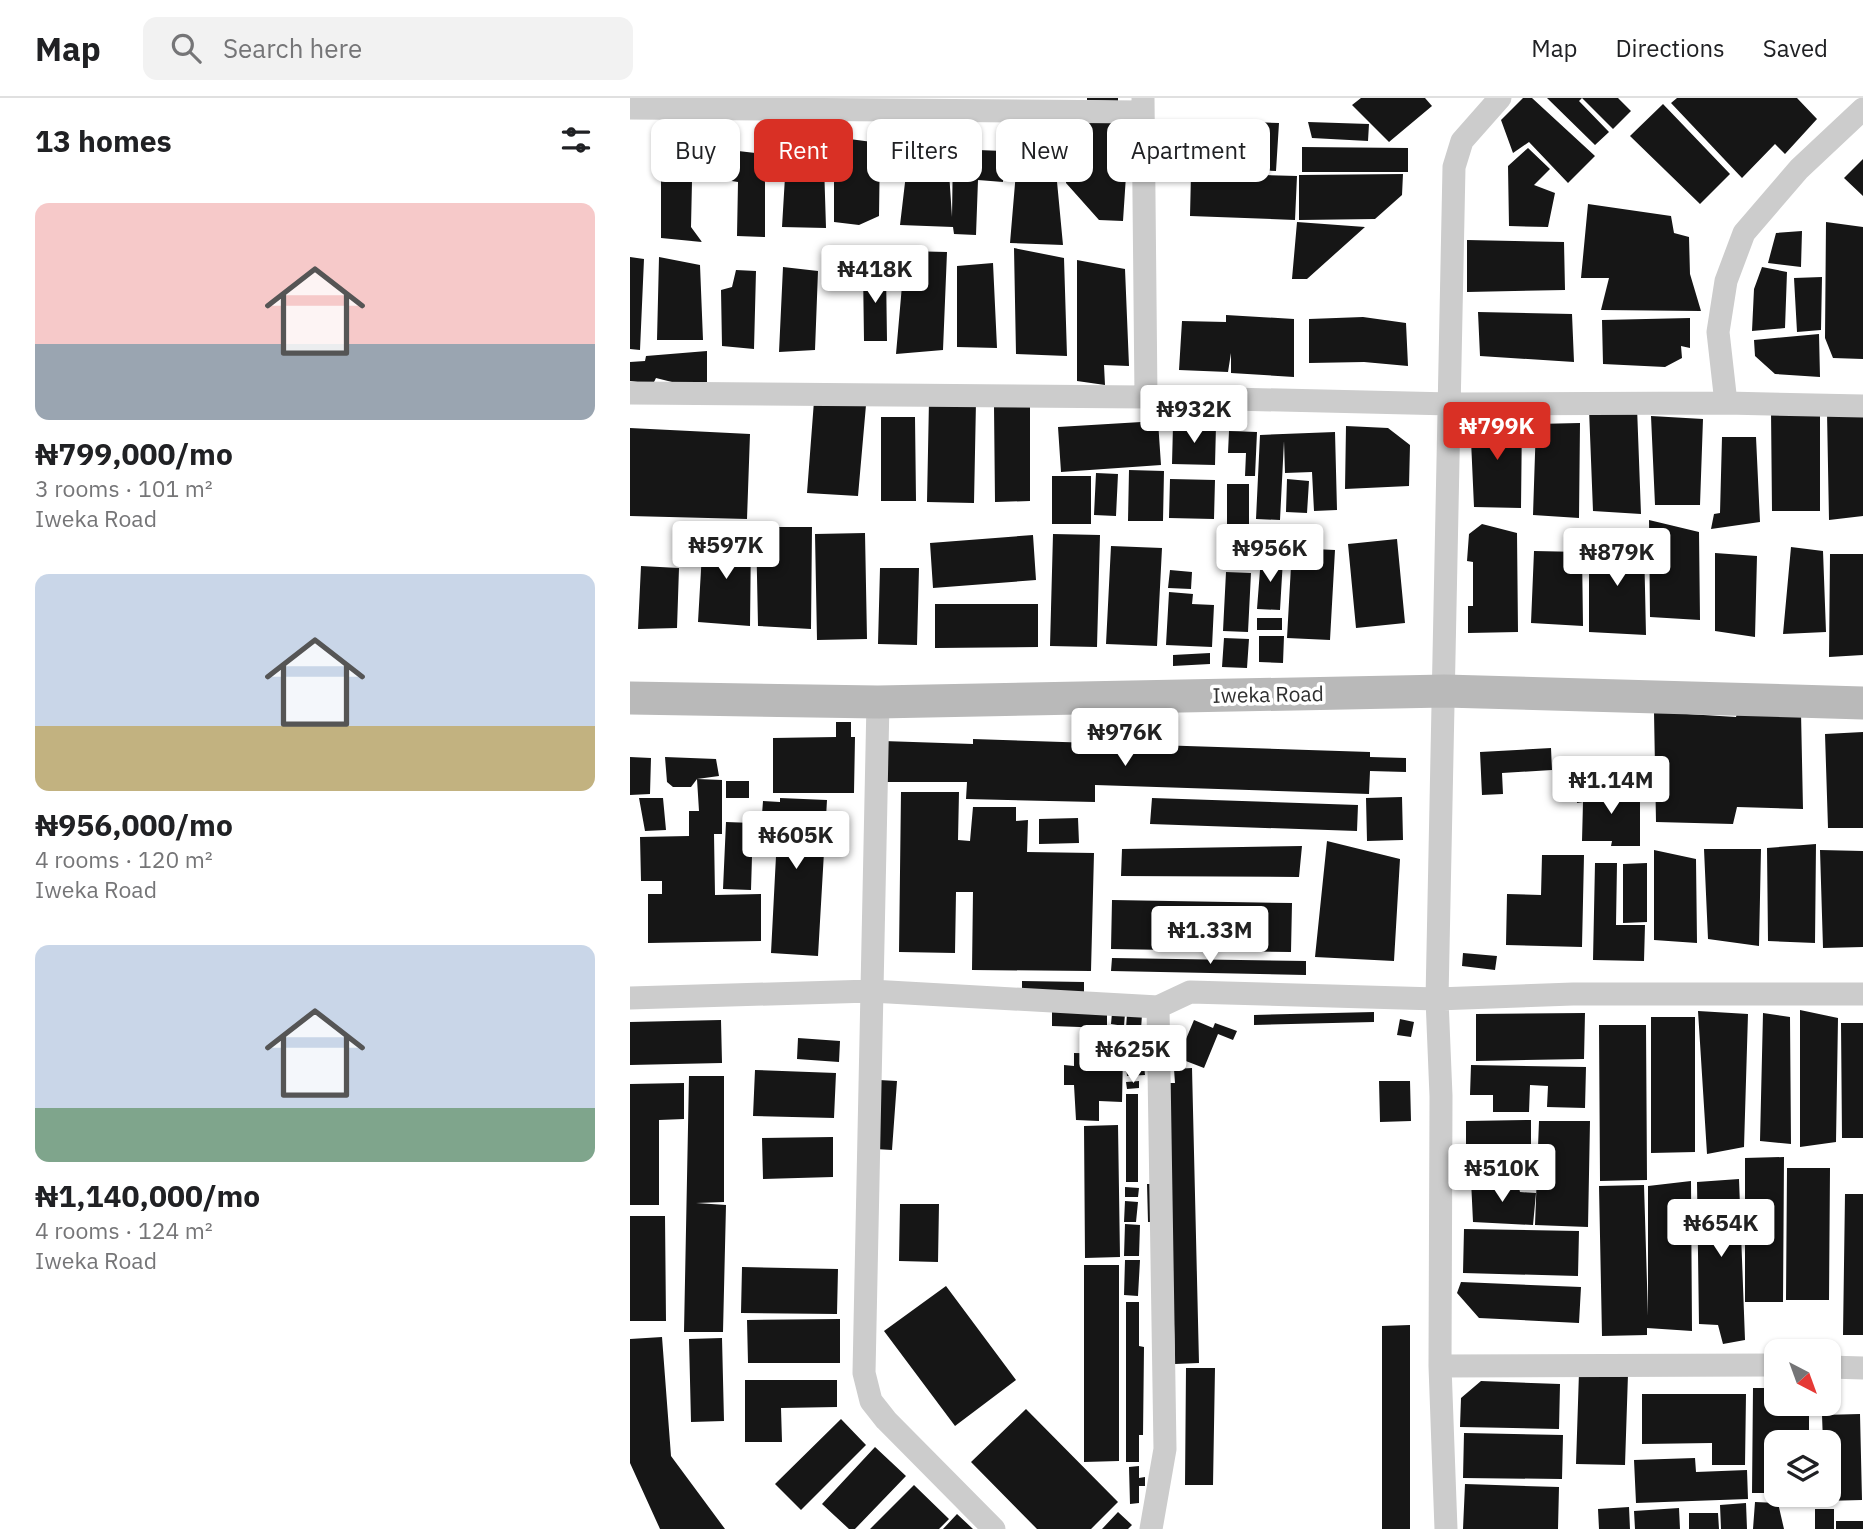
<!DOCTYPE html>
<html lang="en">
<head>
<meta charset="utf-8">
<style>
	body { margin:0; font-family:"IBM Plex Sans",sans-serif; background:#f2f2f2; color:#202124; height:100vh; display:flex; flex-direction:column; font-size:26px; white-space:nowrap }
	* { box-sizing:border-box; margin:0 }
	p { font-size:23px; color:#757577 }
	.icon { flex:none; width:38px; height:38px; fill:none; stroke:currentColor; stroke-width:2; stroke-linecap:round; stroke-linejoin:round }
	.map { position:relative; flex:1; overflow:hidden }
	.panel { display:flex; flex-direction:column; background:#fff; width:630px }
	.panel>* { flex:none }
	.guide { position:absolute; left:21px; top:21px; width:665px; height:63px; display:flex; gap:14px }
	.needle { width:46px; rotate:139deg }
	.fabs { position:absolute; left:1134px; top:1241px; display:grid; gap:14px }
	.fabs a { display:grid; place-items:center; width:77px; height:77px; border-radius:14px; background:#fff; box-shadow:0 2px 5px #0004; font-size:35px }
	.price { position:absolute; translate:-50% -60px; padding:0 16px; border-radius:7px; background:#fff; color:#222; font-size:23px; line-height:46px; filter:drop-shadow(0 2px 4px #0008) }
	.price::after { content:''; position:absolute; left:50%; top:42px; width:21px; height:16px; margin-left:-10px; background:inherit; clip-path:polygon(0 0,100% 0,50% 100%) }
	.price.on { background:#d93025; color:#fff }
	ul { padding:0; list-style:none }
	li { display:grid; align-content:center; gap:14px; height:371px; padding:0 35px }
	li span { display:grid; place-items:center; height:217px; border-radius:14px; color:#555 }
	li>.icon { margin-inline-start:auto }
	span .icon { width:126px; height:126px; fill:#fffc; stroke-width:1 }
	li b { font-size:30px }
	h2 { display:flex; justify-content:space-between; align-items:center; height:84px; padding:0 35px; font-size:30px }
	.tag { padding:0 24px; border-radius:14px; background:#fff; box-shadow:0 2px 5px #0004; font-size:24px; line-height:63px }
	.tag.on { background:#d93025; color:#fff }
	header { display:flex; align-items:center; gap:42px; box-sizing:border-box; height:98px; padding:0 35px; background:#fff; border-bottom:2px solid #e0e0e0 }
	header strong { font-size:33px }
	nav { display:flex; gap:38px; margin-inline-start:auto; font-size:24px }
	.search { width:490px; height:63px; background:#f2f2f2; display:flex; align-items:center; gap:18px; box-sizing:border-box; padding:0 24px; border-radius:14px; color:#757577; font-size:26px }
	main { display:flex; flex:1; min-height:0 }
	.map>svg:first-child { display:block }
	.building { fill:#161616 }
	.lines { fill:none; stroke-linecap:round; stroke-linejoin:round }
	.minor { stroke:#ccc; stroke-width:23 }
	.secondary { stroke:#b9b9b9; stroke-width:33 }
	.labels { text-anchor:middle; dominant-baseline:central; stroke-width:7; stroke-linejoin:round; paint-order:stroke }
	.street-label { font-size:21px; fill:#2f2f2f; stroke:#fff }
</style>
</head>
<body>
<header>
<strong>Map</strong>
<div class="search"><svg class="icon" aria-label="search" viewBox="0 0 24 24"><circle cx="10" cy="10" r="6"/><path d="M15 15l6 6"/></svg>Search here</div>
<nav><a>Map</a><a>Directions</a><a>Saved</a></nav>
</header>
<main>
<section class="panel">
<h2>13 homes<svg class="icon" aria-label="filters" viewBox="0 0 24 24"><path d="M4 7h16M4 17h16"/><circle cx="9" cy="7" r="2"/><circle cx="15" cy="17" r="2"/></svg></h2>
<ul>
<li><span style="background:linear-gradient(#f6c9c9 65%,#9aa5b1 0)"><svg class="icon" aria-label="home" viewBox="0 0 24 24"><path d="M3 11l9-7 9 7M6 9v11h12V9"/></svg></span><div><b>₦799,000/mo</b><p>3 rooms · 101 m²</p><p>Iweka Road</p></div></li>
<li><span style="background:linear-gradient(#c9d6e8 70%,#c2b280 0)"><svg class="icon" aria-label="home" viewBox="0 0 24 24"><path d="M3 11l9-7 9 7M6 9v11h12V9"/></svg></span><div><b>₦956,000/mo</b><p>4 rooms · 120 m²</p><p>Iweka Road</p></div></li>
<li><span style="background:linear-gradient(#c9d6e8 75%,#7fa58c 0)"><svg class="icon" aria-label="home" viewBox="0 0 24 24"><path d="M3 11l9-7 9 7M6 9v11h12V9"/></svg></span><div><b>₦1,140,000/mo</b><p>4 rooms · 124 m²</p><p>Iweka Road</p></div></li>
</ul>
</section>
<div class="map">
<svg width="1233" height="1431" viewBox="0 0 1233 1431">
	<rect width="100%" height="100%" fill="#fff"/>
	<path class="building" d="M457 0H488V3L457 2Z
		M731 0H795L802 8 759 44 722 7Z
		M893 0H902L965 58 938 85 899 44 883 55 871 22Z
		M917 0H988L1001 13 983 31 952 0 949 3 979 34 965 47Z
		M1047 0H1167L1187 21 1155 56 1145 46 1112 80 1041 5Z
		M1033 6 1100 76 1070 106 1000 38Z
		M547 21 649 25 646 73 545 69Z
		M439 22 481 24V31L499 32 493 123 469 122 436 85 435 35 439 32Z
		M678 24 739 26 738 43 682 40Z
		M204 39 250 45 249 118 229 127 204 124Z
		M280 42 317 44 322 119 323 51 373 53V84L348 82 346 137 324 136 323 129 270 127Z
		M401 45 431 46V77Z
		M81 48 82 82 62 83 61 129 72 144 31 140V51Z
		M672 49 778 50V74H672Z
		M388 50 426 73 433 147 380 145Z
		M898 50 920 71 904 87 925 95 918 129 879 128 878 68Z
		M91 51 135 56V139L107 138 108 84 89 81Z
		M1233 61V98L1214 80Z
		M156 62 194 66 196 130 152 129Z
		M561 75 667 78 665 122 560 118Z
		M773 76 772 97 745 121 669 122V77Z
		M958 106 1041 118 1044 135 1059 139 1060 176 1071 213 971 212 979 180H951Z
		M667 124 735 129 677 181H662Z
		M1196 124 1233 129V261L1203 260 1195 240Z
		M1172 133 1171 169 1138 165 1146 135Z
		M837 142 934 144 935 192 837 194Z
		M384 150 434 160 437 258 386 256Z
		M275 153 317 154 313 252 266 256Z
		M0 159 14 161 10 252 0 251Z
		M29 159 70 167 73 242H27Z
		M447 162 495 171 499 268 474 267 475 287 447 283Z
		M363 165 367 250 327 249V168Z
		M153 169 188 173 185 252 149 254Z
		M1132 169 1157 174 1155 230 1122 233 1124 191Z
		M233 170 256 173 257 243H234Z
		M106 172 126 173 124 251 92 248 91 192 102 189Z
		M1192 179 1191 232 1167 234 1164 180Z
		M848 214 942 216 944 264 850 258Z
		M596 217 664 221V279L601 275V255L598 274 549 272 552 223 596 224Z
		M733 219 776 225 778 268 734 264 679 265V221Z
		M1060 220V250L1051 248 1052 260 1035 269 973 266 972 222Z
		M1189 236 1190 279 1145 276 1125 258 1124 242Z
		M77 253V284L50 286 26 280 23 286 0 283V264L15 263 16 258Z
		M299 302 346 303 344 405 297 404Z
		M184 303 236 307 228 398 177 395Z
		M400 307V403L365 404 364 308Z
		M1007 309 1011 416 963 413 959 311Z
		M1141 312 1190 314V413H1142Z
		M1197 314 1233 315V418L1199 422Z
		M1021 318 1073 321 1070 407H1025Z
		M251 319H285L286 403H251Z
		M892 319 891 410 844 409 840 320Z
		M528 323 531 367 431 374 428 329Z
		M950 325 949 420 903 417 906 326Z
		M543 327H586L585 367 542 366Z
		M716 328 758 330 780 347 779 388 715 391Z
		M0 330 120 336 117 421 0 418Z
		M599 333 627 334 625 378H615L616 355H598Z
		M705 334 707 412 684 413 682 374 655 375 654 343 650 422 626 421 630 337Z
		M1092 339H1126L1130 424 1081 431 1084 416 1090 415Z
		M499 372 534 373 533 423H498Z
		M466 375 488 376 486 418 464 417Z
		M422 378H461V426H422Z
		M540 381 585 382 584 421 539 420Z
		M657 381 679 383 677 415 656 414Z
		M597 386H619V429L597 430Z
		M1019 422 1069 434 1070 522 1020 519Z
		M852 426 887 435 888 534 838 535V508H843V464L837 463 839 436Z
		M126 429H182L181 531 128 528Z
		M235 435 237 541 187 542 185 436Z
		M423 436 470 437 467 549 420 548Z
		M73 437 121 439 120 528 68 524Z
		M403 437 406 482 303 490 300 445Z
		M767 441 775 525 726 530 718 446Z
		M959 444 1014 445 1016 537 959 534Z
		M481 448 532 450 527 548 476 546Z
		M1161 449 1193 453 1196 534 1153 536Z
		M662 450 705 452 700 542 657 540Z
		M904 453 952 454 953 528 901 525Z
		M1085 455 1127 458 1125 539 1085 533Z
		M1200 456H1233V557L1199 559Z
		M631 459 653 461 650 512 627 511Z
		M11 468 49 470 47 530 8 531Z
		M250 470H289L287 547 248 546Z
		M540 472 562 474 561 491 538 490Z
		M596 474 621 475 618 534 593 533Z
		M539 494 563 496 562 506 584 507 582 549 536 547Z
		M305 506H408V549L305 550Z
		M627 520H652V532H627Z
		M629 538H654L653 565 629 564Z
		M594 540 619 541 617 570 592 569Z
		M580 555V566L543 568V557Z
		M1108 612 1171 614 1173 711 1107 709 1103 726 1026 724 1024 614 1106 619Z
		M206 624H221V639H225L224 695H143V640L206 639Z
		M1233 634V730H1198L1195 636Z
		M343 641 740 654V659L776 660V674L740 673 739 696 465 687V704L336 701 337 684H254L253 643 343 646Z
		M921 650 922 672 872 675 873 696 852 697 850 654Z
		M0 659 21 660 20 696 0 697Z
		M35 659 86 661 89 678 67 681 92 682V736H84L85 797 131 796V843L18 845V796H32V783H11L10 739 59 738V713H69L67 681 61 689H43L37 684Z
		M96 683H119V700H96Z
		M960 689 1010 692V748H981L982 743H952L953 704 947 705 948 690Z
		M271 694H329L328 742 340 743 343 709H386V723L398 722 397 754 464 755 461 873 342 872 343 794H326L325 855 269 854Z
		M772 699 773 742 737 743 736 700Z
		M9 700H33L36 732 15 733Z
		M150 700 197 702 188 858 141 855 146 758 129 757 133 703 150 704Z
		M522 700 728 707 727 733 520 726Z
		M448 720 449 745 409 746V721Z
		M96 724 123 725 121 792 93 791Z
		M697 743 770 761 764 863 685 859Z
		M1186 746 1185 845 1138 843 1137 750Z
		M672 748 669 779 491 778 492 751Z
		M1074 751H1131L1129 848 1078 841Z
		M1024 752 1066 761 1067 845 1024 842Z
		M1190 752 1233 753V849L1193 850Z
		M912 757H954L952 849 876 847 877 796 911 797Z
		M965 765H987L986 827H1015L1014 863 963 862Z
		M1017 765V824L993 825V766Z
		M482 802 662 805 661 854 481 851Z
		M833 855 867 858 865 872 832 868Z
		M482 860 676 863V877L481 873Z
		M392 883 454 884V899L392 898Z
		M1170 912 1208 920 1206 1044 1170 1049Z
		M422 913 477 915V930L422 928Z
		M1068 913 1118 916 1114 1049 1077 1056Z
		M744 914V924L624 927V917Z
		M482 915 495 916 494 928 481 926Z
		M497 915 512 916 510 948 495 947Z
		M955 915 954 961 846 963V916Z
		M1133 915 1160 919 1161 1046 1130 1043Z
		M1021 919H1065V1054L1021 1055Z
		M770 921 784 924 781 939 767 937Z
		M91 922 92 965 0 967V924Z
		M564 922 583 930 585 925 607 933 603 942 588 936 574 970 548 960Z
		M1211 925H1233V1040H1212Z
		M969 927H1016L1017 1082 970 1083Z
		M168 940 210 943 209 964 167 961Z
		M509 953V964H497V954Z
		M444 955 493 956 492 1004 469 1003V1023L446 1022 444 987H434V967L444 968Z
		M514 967 515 977 497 978 496 968Z
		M841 967 956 969 955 1010 917 1009 918 988 900 987 899 1014H863V997H840Z
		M562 970 569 1265 545 1266 538 985H545L544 971Z
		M125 972 206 975 204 1020 123 1018Z
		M59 978H94V1104L66 1105 96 1107 93 1234H54Z
		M249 982 267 983 262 1052 245 1051Z
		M509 983V990L497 991 496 984Z
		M749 983H780L781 1023 750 1024Z
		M54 985V1021L29 1022V1107H0V986Z
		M496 996H508V1084H496Z
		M901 1022V1066H836V1023Z
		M909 1023H960L958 1129 905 1127Z
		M488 1027 490 1159 455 1160 454 1028Z
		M203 1039V1079L133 1081 132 1040Z
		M1154 1059 1153 1204H1115V1060Z
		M1157 1070H1200L1199 1202H1156Z
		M1109 1081 1115 1242 1093 1246 1088 1227 1069 1226 1067 1084Z
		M841 1082 888 1086 890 1094 906 1095 903 1127 843 1124Z
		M1061 1083 1062 1233 1017 1230V1237L972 1238 969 1088 1014 1087 1018 1218V1088Z
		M517 1086H528V1124H518Z
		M495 1089 509 1090 508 1099H495Z
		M1215 1096H1233V1237H1213Z
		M495 1103 508 1104 506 1124H494Z
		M270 1106H309L308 1164 269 1163Z
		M0 1118H35L36 1223H0Z
		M495 1126 510 1127 509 1158H494Z
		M834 1131 949 1133 948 1178 833 1175Z
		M495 1162H510L508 1198 494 1197Z
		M454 1167H489V1363L454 1364Z
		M112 1169 208 1171 207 1216 111 1215Z
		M831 1184 951 1189 949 1225 849 1220 827 1195Z
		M316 1188 386 1282 325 1328 254 1233Z
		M496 1204H509V1248L514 1249 513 1337H509V1364H496Z
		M210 1221V1265H118L117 1222Z
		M780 1227V1431H752V1228Z
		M32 1239 41 1358 95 1431H30L0 1365V1241Z
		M92 1240 94 1323 61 1324 59 1241Z
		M556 1270H585L583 1387H555Z
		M949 1274 998 1276 995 1367 946 1366Z
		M115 1282H207V1309L151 1310 152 1344H115Z
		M851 1283 930 1286 929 1331 830 1329 831 1300Z
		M1123 1290H1146V1306H1179V1336L1155 1338 1184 1339 1183 1344H1146V1395H1122Z
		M1012 1296H1116L1115 1367H1082V1345L1012 1346Z
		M396 1311 488 1404 461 1431H407L341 1364Z
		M1230 1316 1232 1402 1194 1403V1396H1199V1344H1193L1192 1317Z
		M211 1321 236 1347 171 1412 145 1386Z
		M834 1335 933 1337 932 1381 833 1380Z
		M245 1349 276 1378 225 1431H219L192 1406Z
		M1065 1360 1066 1374 1117 1372 1118 1401 1006 1405 1004 1362Z
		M509 1368V1380L515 1379V1388H509V1405L500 1406 499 1369Z
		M835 1386 929 1389 928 1431H833Z
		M284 1387 319 1421 309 1431H240Z
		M1161 1396H1182V1404H1161Z
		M1125 1404 1148 1405 1154 1431H1123Z
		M1116 1405 1117 1431H1091L1090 1407Z
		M999 1409 1000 1431H969L968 1411Z
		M1049 1410 1050 1431H1005L1004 1413Z
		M1185 1411H1204V1431H1185Z
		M488 1414 502 1427 498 1431H472Z
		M1059 1415H1088L1089 1431H1059Z
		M327 1416 343 1431H313Z
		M1206 1423H1233V1431H1206Z"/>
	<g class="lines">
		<path class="minor" d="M513 0 516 299
			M0 10 513 14
			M0 295 516 299 821 306 1096 305 1233 308
			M1096 305 1088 234 1096 183 1114 135 1169 71 1233 11
			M248 604 234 1275 241 1303 256 1322 364 1431
			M0 900 241 893 528 909 560 894 807 901 943 896H1233
			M810 1268 811 998 807 901 824 69 832 43 870 0
			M1199 1269 1233 1270
			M521 1431 535 1351 528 909
			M816 1431 810 1268 1146 1267"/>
		<path class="secondary" d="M0 600 248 604 815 593 1233 605"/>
	</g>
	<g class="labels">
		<g class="street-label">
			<text transform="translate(638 596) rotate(-1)">Iweka Road</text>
		</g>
	</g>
</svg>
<div class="fabs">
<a><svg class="needle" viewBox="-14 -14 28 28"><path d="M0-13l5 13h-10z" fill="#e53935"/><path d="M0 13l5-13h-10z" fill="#757577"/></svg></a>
<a><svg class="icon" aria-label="layers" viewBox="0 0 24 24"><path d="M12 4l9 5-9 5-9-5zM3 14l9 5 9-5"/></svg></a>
</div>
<b class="price" style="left:245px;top:207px">₦418K</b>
<b class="price" style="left:564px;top:347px">₦932K</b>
<b class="price on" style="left:867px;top:364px">₦799K</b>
<b class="price" style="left:96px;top:483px">₦597K</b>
<b class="price" style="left:640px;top:486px">₦956K</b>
<b class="price" style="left:987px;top:490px">₦879K</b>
<b class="price" style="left:495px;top:670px">₦976K</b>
<b class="price" style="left:981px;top:718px">₦1.14M</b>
<b class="price" style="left:166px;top:773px">₦605K</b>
<b class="price" style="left:580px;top:868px">₦1.33M</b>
<b class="price" style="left:503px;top:987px">₦625K</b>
<b class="price" style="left:872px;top:1106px">₦510K</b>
<b class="price" style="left:1091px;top:1161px">₦654K</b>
<div class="guide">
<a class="tag">Buy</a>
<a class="tag on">Rent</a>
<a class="tag">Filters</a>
<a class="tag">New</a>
<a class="tag">Apartment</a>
</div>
</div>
</main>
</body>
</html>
